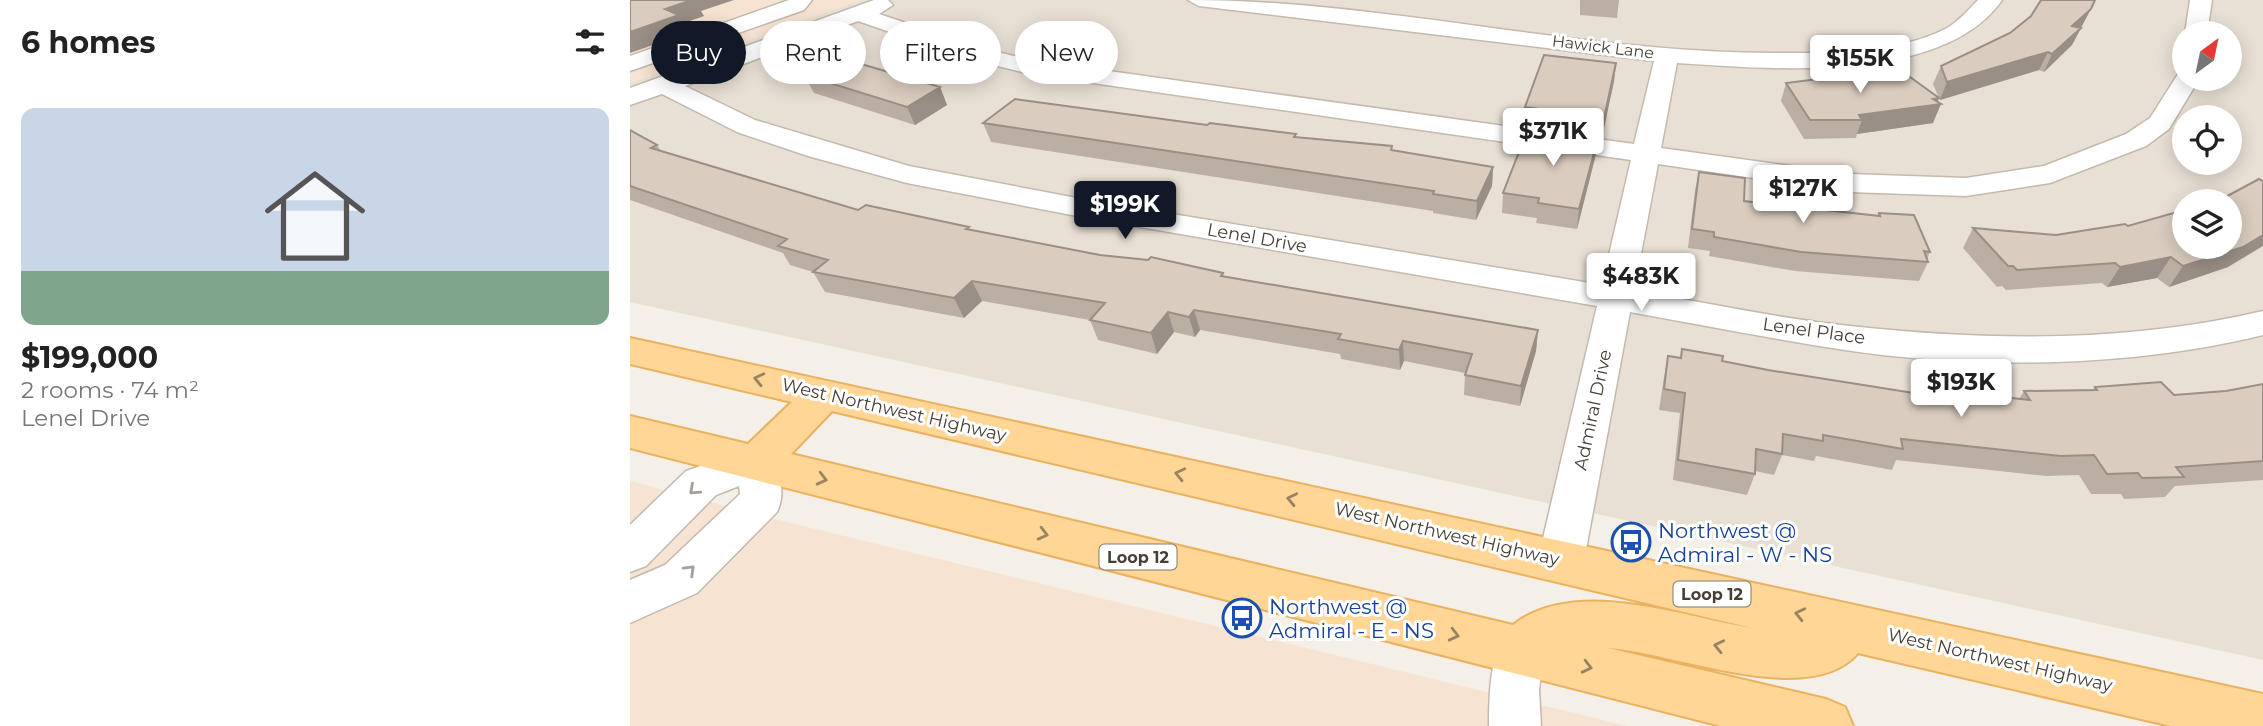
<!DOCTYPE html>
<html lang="en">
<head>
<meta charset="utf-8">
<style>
	body { margin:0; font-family:Montserrat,sans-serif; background:#f2f2f2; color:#222; height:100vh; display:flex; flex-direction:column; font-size:26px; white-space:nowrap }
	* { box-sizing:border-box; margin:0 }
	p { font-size:23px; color:#767676 }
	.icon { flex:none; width:38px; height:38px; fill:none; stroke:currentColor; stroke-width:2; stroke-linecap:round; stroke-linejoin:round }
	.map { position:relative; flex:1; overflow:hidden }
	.details { display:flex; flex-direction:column; background:#fff; width:630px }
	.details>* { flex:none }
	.top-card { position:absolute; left:21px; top:21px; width:665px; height:63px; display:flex; gap:14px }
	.needle { width:46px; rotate:33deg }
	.fabs { position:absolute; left:1542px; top:21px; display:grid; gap:14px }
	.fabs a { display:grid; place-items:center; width:70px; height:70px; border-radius:50%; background:#fff; box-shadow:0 4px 18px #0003; font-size:35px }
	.price { position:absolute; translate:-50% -60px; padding:0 16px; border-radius:7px; background:#fff; color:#222; font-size:23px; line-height:46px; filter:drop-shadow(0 2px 4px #0008) }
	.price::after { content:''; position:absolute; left:50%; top:42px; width:21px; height:16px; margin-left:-10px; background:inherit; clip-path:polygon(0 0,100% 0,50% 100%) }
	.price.selected { background:#111827; color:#fff }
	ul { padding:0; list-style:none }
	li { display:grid; align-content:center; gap:14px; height:371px; padding:0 21px }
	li+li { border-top:2px solid #e0e0e0 }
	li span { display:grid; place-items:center; height:217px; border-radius:14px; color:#555 }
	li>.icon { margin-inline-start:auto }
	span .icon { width:126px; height:126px; fill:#fffc; stroke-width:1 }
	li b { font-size:30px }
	h2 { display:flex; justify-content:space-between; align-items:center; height:84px; padding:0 21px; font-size:30px }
	.chip { padding:0 24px; border-radius:32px; background:#fff; box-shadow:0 4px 18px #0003; font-size:24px; line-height:63px }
	.chip.selected { background:#111827; color:#fff }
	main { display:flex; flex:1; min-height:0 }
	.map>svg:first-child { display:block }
	.residential { fill:#e9e0d5; fill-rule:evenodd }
	.commercial { fill:#f7e3d1 }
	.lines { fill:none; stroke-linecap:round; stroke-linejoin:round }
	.minor-casing { stroke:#c3b9ac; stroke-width:3 }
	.major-casing { stroke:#eab260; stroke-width:4 }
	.minor { fill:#fff; fill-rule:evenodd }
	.major { fill:#ffd695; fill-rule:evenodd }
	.wall { fill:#bbafa4 }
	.shaded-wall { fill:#998f86 }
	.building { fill:#daccbf; stroke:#998f86; stroke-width:2 }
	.oneway { stroke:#9a8361 }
	.oneway2 { stroke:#a49f9a }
	.labels { text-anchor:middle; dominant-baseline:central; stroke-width:6; stroke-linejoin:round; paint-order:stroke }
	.far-street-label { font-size:16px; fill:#483f36; stroke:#fff }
	.shield { fill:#fff; stroke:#7f7972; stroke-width:2 }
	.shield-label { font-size:16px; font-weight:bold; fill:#483f36 }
	.street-label { font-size:18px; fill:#483f36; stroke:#fff }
	.near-transit-label { font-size:21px; fill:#164399; stroke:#fff; text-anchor:start }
</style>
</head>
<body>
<main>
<section class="details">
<h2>6 homes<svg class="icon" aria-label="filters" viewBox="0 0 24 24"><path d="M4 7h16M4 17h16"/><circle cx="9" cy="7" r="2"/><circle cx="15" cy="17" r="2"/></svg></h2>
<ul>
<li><span style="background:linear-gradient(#c9d6e8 75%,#7fa58c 0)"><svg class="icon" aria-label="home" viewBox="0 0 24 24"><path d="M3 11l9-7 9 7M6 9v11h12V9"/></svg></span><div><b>$199,000</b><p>2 rooms · 74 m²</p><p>Lenel Drive</p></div></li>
</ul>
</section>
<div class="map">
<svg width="1633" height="726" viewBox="0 0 1633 726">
	<rect width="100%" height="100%" fill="#f4efe7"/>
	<path class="residential" d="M230 0H1633V660L0 302V83ZM1554 33H1600V79H1554ZM1554 117H1600V163H1554ZM1554 201H1600V247H1554Z"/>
	<path class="commercial" d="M0 0H230L0 83Z
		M0 481 140 518 997 726H0Z"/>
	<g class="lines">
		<defs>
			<path id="minor" d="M159 0H182L174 10 0 71V56Z
				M244 0H258L263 5 249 14 351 48 400 60 1004 144 1024 61 569 6 558 0C758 0 955 55 1155 53 1208 53 1269 53 1317 28 1328 22 1339 9 1348 0H1372C1313 85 1139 69 1047 63L1031 148 1219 174 1336 178 1414 166 1496 134 1520 118 1548 74 1554 72V79H1569L1539 129 1516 146 1420 183 1336 196 1219 192 1028 164 1004 291C1076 302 1148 319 1220 326 1357 341 1498 343 1633 311V335C1503 367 1348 370 1215 350 1143 339 1072 325 1000 312L954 560 947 574 931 579 915 574 908 560 967 306 452 217 277 183 178 156 107 132 32 94 0 105V88ZM228 21 335 58 400 74 1001 160 972 285 452 199 279 166 125 120 55 86Z
				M1560 0H1582L1577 33H1555Z
				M126 447 140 452C150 470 156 494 147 512L67 593 0 623V580L35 565 110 494 109 486 86 495 16 566 0 572V525L56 471Z
				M890 628 907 635 914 651 909 690 911 726H859C859 694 860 664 873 635Z"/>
			<path id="major" d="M0 338 1633 694V726H1541L1228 653C1180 710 1043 652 978 648L1196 699 1215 707 1223 726H1091L0 448V416L118 444 162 402 0 364ZM202 411 1122 628C1053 617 945 576 883 625L161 454Z"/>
		</defs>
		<use href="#minor" class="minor-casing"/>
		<use href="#major" class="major-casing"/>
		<use href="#minor" class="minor"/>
		<use href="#major" class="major"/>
	</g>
	<path class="wall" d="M950 0H989L987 18 950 15Z
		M1452 26 1442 45 1414 72 1409 70 1310 100 1309 98 1303 123 1227 134 1226 138 1174 139 1151 101 1156 83 1309 98 1303 84 1311 66Z
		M986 63 984 81 972 137 893 126 895 107Z
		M174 75 310 87 317 105 285 125 184 93Z
		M353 123 577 125 666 134V137L763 151 863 167 862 186 846 220 803 213V211L361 142Z
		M0 130 27 145 31 151 228 210 470 255 593 273 594 276 908 330 906 351 890 406 834 395 835 373 774 361 770 370 711 359 710 354 570 330 565 337 544 332 527 354 468 340 460 320 352 301 334 318 195 292 183 272 160 265 153 253 0 200Z
		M968 138 965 158 947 229 906 223 907 218 872 213 873 193Z
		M1069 172 1114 201 1247 216 1249 213 1300 252 1297 259 1298 262 1289 281 1165 271 1079 256 1080 251 1058 248 1065 190Z
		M1498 226 1598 267 1539 287 1527 278 1477 287 1472 283 1376 290 1372 286 1367 287 1333 248 1343 228 1426 235Z
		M1052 349 1092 361 1138 370 1286 393 1288 388 1389 399 1394 391 1462 390 1465 387 1544 395 1596 391 1633 384V480L1545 486 1535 497 1494 499 1491 494H1461L1449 475 1416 476 1266 460 1262 470 1186 456 1184 461 1152 455 1144 475 1125 471V474L1117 495 1043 480 1050 413 1029 410 1034 377 1038 356 1050 358Z"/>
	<path class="shaded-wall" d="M59 0H104L71 11 74 16 54 23 60 32 0 53V32L35 9Z
		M1461 9 1452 26 1434 43 1442 26Z
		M1451 28 1442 45 1414 72 1422 54Z
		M1418 52 1409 70 1310 100 1317 82Z
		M986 63 984 81 972 137 974 118Z
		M310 87 317 105 285 125 277 107Z
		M1309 98 1306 105 1311 104 1303 123 1227 134 1232 120 1229 115Z
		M968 138 965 158 947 229 949 209Z
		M863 167 862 186 846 220 847 201Z
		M1633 235V246L1598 267 1539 287 1553 266Z
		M1541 257 1527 278 1477 287 1490 267Z
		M342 281 352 301 334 318 324 298Z
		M564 310 570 330 565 337 559 317Z
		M538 312 544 332 527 354 521 333Z
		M908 330 906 351 890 406 891 386Z
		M773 341 774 361 770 370 769 350Z"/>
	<path class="building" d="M0 0H62L35 9 49 15 0 32Z
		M1411 0H1465L1461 9 1442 26 1451 28 1422 54 1418 52 1317 82 1311 66 1380 33 1401 16Z
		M914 55 986 63 974 118 895 107Z
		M214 59 310 87 277 107 174 75Z
		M1269 69 1309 98 1303 99 1311 104 1229 115 1232 120H1180L1156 83Z
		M385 99 577 125 580 123 666 134 664 137 762 146 761 150 863 167 847 201 803 194 804 191 353 123Z
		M898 129 968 138 949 209 908 203 909 198 873 193Z
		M0 130 27 145 21 148 228 210 236 205 339 227 336 229 470 255 518 260 521 257 593 273 591 276 908 330 891 386 835 375 842 354 773 341 769 350 708 339 711 334 564 310 559 317 538 312 521 333 460 320 475 303 342 281 324 298 183 272 198 260 148 246 157 239 0 186Z
		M1069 172 1115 178 1114 201 1250 216 1249 213 1284 215 1300 252 1294 251 1298 262 1171 252 1084 237V232L1062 229Z
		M1629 179 1633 181V235L1613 247 1553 266 1541 257 1490 267 1485 263 1387 270 1383 266H1378L1343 228 1426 235 1495 224 1498 226 1554 210V247H1600V201H1588Z
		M1052 349 1093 356 1092 361 1138 370 1290 394 1288 388 1400 400 1394 391 1467 390 1465 387 1531 382 1544 395 1596 391 1633 384V461L1546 467 1554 477 1512 478 1508 473 1477 474 1464 455 1431 456 1271 439 1273 449 1193 435V441L1153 434 1152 454 1126 449 1125 474 1048 460 1055 393 1034 389 1038 356 1051 358Z"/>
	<defs><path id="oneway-chevron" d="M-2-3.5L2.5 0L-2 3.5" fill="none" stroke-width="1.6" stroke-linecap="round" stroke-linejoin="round" transform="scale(1.75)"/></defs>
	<g class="oneway">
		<use href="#oneway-chevron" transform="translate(129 379) rotate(-167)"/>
		<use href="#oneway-chevron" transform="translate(550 474) rotate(-167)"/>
		<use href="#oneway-chevron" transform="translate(192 479) rotate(14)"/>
		<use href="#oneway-chevron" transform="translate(662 499) rotate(-167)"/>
		<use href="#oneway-chevron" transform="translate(413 534) rotate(14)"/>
		<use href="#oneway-chevron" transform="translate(1170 614) rotate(-167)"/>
		<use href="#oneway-chevron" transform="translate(824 635) rotate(14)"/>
		<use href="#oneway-chevron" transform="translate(1089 646) rotate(-167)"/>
		<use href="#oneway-chevron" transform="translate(957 667) rotate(14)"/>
	</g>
	<g class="oneway2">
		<use href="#oneway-chevron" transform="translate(64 490) rotate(138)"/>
		<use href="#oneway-chevron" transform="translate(60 570) rotate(-44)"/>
	</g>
	<defs>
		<symbol id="bus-ring" viewBox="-11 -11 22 22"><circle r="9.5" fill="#fff" stroke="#1a4fb4" stroke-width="1.5"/><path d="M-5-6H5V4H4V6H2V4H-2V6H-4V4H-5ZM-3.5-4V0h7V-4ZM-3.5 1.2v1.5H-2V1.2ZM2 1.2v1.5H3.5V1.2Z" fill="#1a4fb4"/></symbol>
	</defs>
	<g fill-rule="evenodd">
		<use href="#bus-ring" x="979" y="520" width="44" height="44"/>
		<use href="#bus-ring" x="590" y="596" width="44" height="44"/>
	</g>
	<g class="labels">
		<g class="far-street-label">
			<text transform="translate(973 47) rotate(7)">Hawick Lane</text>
		</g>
		<g class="shield">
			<rect x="469.5" y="544.5" width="77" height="25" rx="5"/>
			<rect x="1043.5" y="581.5" width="77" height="25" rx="5"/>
		</g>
		<g class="shield-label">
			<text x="508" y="557">Loop 12</text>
			<text x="1082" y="594">Loop 12</text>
		</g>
		<g class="street-label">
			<text transform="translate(627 238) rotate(10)">Lenel Drive</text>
			<text transform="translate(1184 331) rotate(8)">Lenel Place</text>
			<text transform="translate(264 410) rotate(13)">West Northwest Highway</text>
			<text transform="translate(963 410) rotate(-78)">Admiral Drive</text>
			<text transform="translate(817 534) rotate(13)">West Northwest Highway</text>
			<text transform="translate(1370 660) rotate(13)">West Northwest Highway</text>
		</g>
		<g class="near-transit-label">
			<text x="1028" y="530">Northwest @<tspan x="1028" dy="24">Admiral - W - NS</tspan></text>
			<text x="639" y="606">Northwest @<tspan x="639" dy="24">Admiral - E - NS</tspan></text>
		</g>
	</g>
</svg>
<div class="fabs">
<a><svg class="needle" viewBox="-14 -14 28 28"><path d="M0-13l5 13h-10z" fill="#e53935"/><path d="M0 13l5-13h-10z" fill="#767676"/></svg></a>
<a><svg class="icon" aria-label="locate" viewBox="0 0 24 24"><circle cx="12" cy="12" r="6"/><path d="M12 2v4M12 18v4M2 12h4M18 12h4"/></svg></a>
<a><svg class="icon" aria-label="layers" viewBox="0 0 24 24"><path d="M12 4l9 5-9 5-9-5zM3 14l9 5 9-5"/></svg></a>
</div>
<b class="price" style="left:1230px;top:95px">$155K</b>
<b class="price" style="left:923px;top:168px">$371K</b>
<b class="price" style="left:1173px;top:225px">$127K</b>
<b class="price selected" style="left:495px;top:241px">$199K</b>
<b class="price" style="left:1011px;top:313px">$483K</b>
<b class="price" style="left:1331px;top:419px">$193K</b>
<div class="top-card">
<a class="chip selected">Buy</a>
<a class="chip">Rent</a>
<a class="chip">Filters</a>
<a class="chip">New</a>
</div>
</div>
</main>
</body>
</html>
